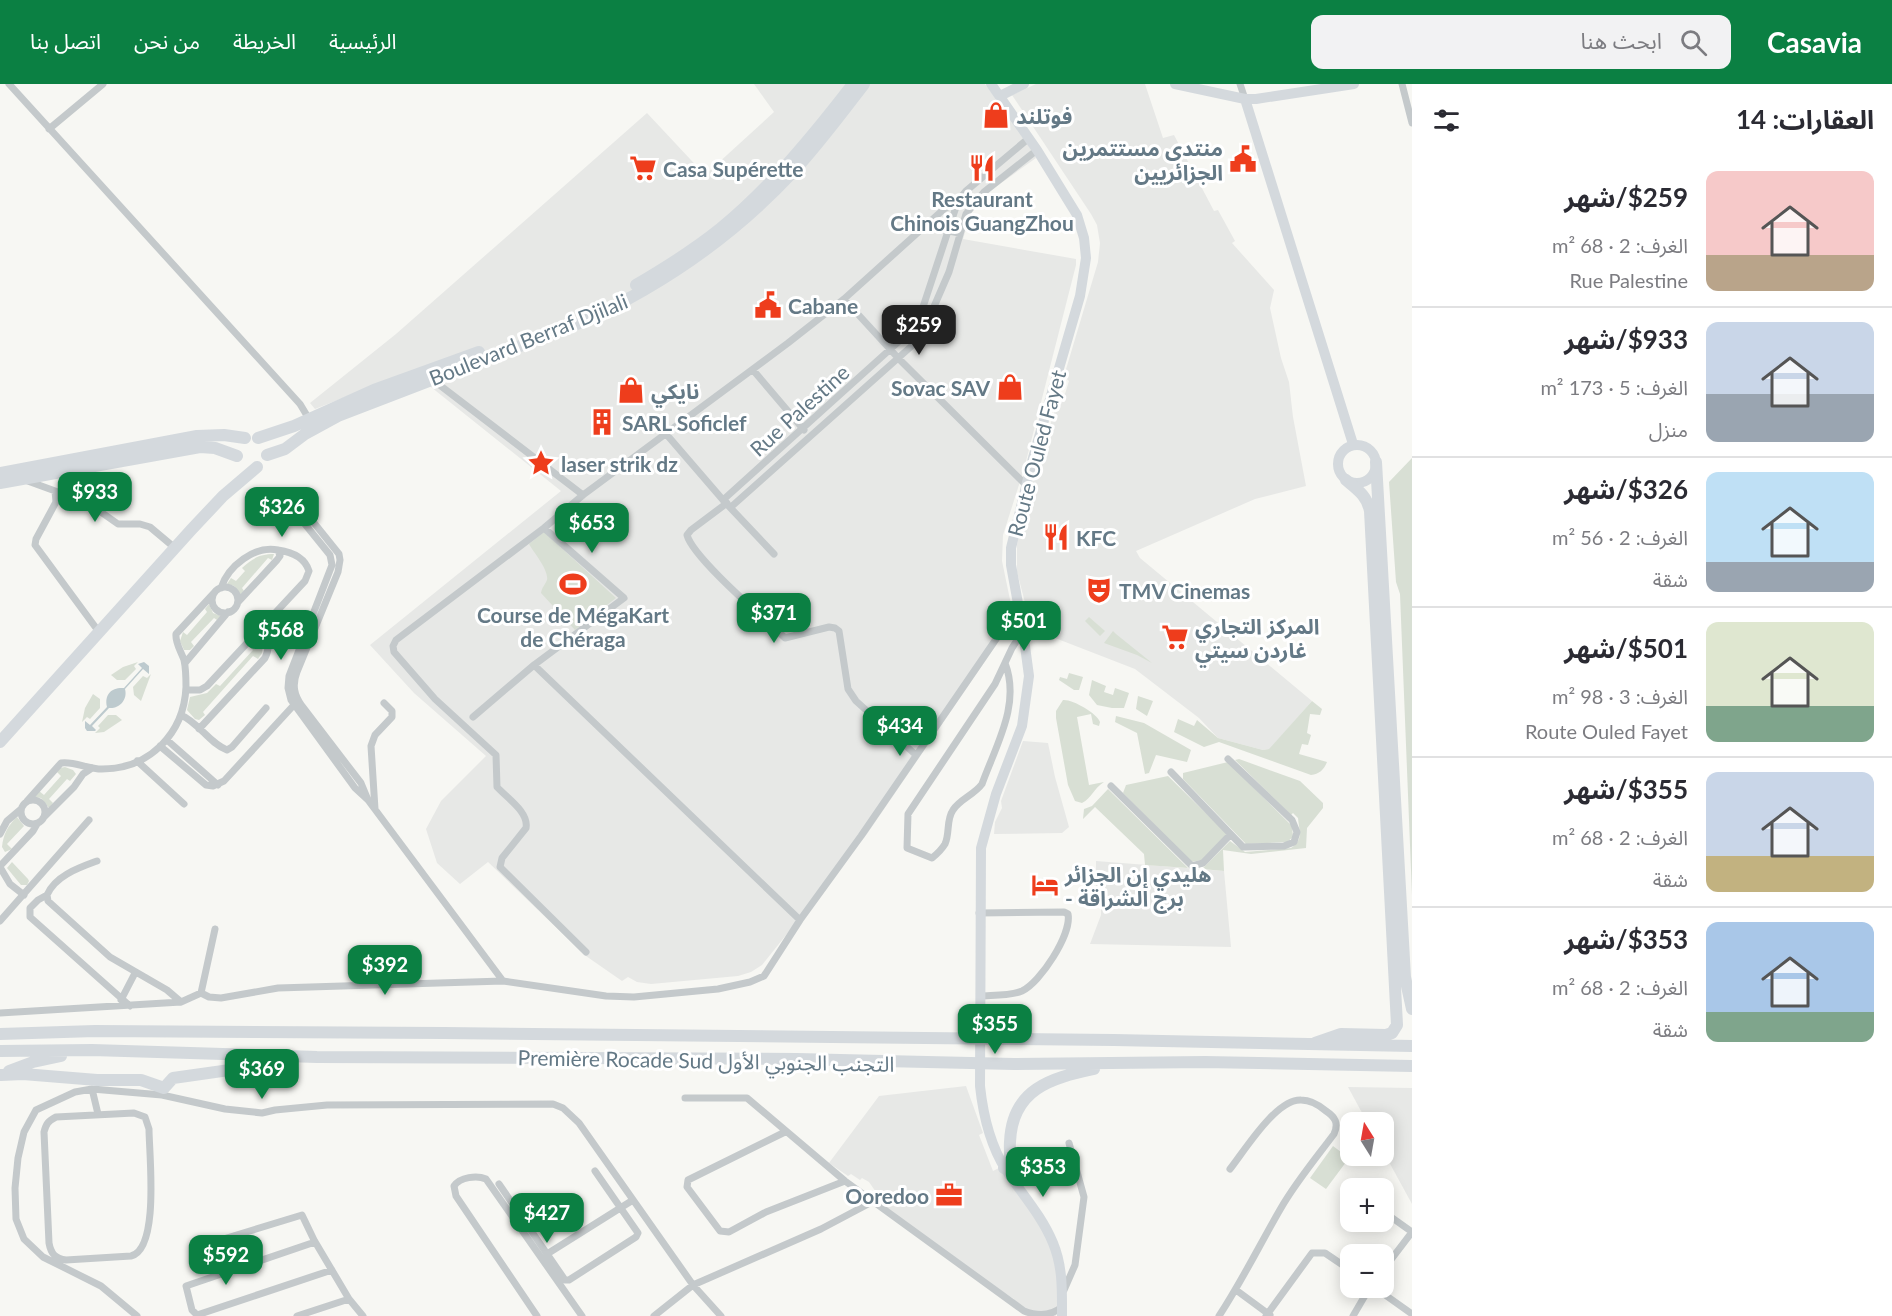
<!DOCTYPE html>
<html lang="ar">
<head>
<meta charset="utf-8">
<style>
	body { margin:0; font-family:Lato,"Noto Sans Arabic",sans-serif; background:#f2f2f3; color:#2b2b33; direction:rtl; height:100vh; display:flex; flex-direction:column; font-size:22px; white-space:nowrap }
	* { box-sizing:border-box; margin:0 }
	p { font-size:20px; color:#7c7c81 }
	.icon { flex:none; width:33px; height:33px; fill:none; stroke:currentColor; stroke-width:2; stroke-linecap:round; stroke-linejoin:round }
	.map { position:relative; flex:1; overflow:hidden; direction:ltr }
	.sheet { display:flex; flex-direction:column; background:#fff; width:480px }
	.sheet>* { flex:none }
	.needle { width:39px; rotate:349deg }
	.controls { position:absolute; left:1340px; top:1028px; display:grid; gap:12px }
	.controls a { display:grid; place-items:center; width:54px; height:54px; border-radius:12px; background:#fff; box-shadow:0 3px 15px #0003; font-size:30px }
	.price { position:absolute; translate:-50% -51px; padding:0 14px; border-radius:12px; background:#0b8043; color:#fff; font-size:20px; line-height:39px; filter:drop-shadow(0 2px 3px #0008) }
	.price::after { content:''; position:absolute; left:50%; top:36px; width:18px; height:14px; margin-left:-9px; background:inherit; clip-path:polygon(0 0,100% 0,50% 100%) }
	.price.on { background:#222; color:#fff }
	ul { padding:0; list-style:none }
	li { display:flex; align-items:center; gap:18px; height:150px; padding:0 18px }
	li+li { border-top:2px solid #e1e1e2 }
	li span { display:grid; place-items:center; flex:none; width:168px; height:120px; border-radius:12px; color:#555 }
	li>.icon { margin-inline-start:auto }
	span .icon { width:72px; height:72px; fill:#fffc; stroke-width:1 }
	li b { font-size:26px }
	h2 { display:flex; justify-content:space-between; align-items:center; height:72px; padding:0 18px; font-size:26px }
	header { display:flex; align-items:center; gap:36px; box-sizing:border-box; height:84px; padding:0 30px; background:#0b8043; color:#fff }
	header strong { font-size:28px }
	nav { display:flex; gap:33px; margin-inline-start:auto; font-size:21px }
	.search { width:420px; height:54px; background:#f2f2f3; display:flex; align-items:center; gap:15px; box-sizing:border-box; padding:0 21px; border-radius:12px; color:#7c7c81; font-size:22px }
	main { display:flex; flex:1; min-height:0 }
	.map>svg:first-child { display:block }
	.built { fill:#e7e8e6 }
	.green { fill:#d8dfd4 }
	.water { fill:#bdcace }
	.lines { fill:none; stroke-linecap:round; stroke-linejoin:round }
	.street { stroke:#c4c9cb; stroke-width:7 }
	.secondary { stroke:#d4d9dd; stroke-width:10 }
	.highway { stroke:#d4d9dd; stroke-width:12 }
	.labels { text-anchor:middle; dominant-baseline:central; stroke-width:6; stroke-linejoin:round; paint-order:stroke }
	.poi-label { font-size:21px; font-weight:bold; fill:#647986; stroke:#fff; text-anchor:start }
	.street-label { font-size:21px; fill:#647986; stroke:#fff }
</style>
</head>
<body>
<header>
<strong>Casavia</strong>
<div class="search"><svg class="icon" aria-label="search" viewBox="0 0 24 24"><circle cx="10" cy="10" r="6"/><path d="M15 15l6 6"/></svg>ابحث هنا</div>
<nav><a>الرئيسية</a><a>الخريطة</a><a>من نحن</a><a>اتصل بنا</a></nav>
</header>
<main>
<section class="sheet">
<h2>العقارات: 14<svg class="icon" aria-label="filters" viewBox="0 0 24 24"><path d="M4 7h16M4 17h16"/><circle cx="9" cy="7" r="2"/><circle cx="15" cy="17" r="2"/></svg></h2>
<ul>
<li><span style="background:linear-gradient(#f6c9c9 70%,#b9a48a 0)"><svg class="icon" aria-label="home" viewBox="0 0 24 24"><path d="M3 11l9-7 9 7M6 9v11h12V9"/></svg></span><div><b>$259/شهر</b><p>الغرف: 2 · 68 m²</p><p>Rue Palestine</p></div></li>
<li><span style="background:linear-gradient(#c9d6e8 60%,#9aa5b1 0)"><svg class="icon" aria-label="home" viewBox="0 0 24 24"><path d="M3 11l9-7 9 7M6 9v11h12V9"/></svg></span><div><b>$933/شهر</b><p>الغرف: 5 · 173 m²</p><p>منزل</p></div></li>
<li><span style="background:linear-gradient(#bfe0f5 75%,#9aa5b1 0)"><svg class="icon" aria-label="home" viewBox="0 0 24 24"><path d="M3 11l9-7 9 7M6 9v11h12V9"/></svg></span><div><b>$326/شهر</b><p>الغرف: 2 · 56 m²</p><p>شقة</p></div></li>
<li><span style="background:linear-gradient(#dfe7d0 70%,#7fa58c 0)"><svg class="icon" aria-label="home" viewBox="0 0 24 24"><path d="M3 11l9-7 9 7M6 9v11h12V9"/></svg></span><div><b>$501/شهر</b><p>الغرف: 3 · 98 m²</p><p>Route Ouled Fayet</p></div></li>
<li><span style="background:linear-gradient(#c9d6e8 70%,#c2b280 0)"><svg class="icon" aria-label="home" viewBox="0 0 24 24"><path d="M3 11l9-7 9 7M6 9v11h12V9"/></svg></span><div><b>$355/شهر</b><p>الغرف: 2 · 68 m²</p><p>شقة</p></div></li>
<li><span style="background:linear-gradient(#a9c7e8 75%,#7fa58c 0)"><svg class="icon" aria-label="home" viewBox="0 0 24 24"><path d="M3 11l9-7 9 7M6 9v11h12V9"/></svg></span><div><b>$353/شهر</b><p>الغرف: 2 · 68 m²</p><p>شقة</p></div></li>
</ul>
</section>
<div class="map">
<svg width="1412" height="1232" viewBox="0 0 1412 1232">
	<rect width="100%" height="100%" fill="#f7f7f3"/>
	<path class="built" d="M754 0H985L1019 46 1036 74 983 112 971 128 963 155 1076 175V181L1024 385 1003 451 1002 477 1014 535 867 750 762 881 751 888 738 892 651 900 637 898 628 893 622 897 586 872 488 778 460 800 437 779 426 745 441 717 486 672 414 609 370 561 561 407 411 287 315 325 310 319 396 250 647 29 705 91 774 28Z
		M1036 0H1145L1163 54 1174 51 1214 127 1218 126 1235 157 1232 159 1274 206 1270 224 1281 274 1289 298 1293 333 1306 402 1255 415 1136 467 1140 474 1312 617 1270 665 1263 666 1218 654 1199 634 1135 585 1055 554 1060 540 1042 533 1039 524 1027 526 1017 488V460L1030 407 1060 309 1065 310 1069 297 1064 292 1098 178 1100 159 1097 141 1091 130 1012 11Z
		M1023 657 1048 659 1055 693 1069 743 1062 749 994 750 995 738 1002 724 1001 717Z
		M1096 777 1224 787 1231 863 1090 860 1101 831V823L1096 814Z
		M966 1002 983 1049 979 1051 993 1087 999 1084 1039 1138 1053 1167 1059 1201 1056 1232H1047L1012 1222 1014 1215 960 1180 887 1124 869 1098 862 1094 860 1096 851 1090 848 1092 829 1079 879 1012Z
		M1348 1003 1412 1004V1120L1383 1067V1038H1367Z"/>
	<path class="green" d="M1412 374V811L1400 510 1396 498 1389 398Z
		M544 448 616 514 575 546 541 509C542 503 545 501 547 496 549 486 534 469 529 460Z
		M274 470 272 476 268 474 242 504 244 507 240 511 234 502 227 500 231 494 236 497 245 487 242 484C253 474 260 470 274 470Z
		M209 520 213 529 221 532 217 536 214 534 191 558 194 562 190 566H184L180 557 183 548 187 551 207 528 205 525Z
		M1089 533 1105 547 1100 552 1085 537Z
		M1113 547 1116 550 1152 579 1137 571 1104 559Z
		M260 555 263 558 262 569 258 575 253 572 203 628 205 631 199 636 195 635 187 626 190 613 207 609 216 600 220 602 253 566 251 564 255 557Z
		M138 578 134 582 136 585 125 596H117L111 591 123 583Z
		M1069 589 1083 593 1079 606H1074L1059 596 1060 593 1067 595Z
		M151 590 141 617 134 611 133 603 143 592 147 594Z
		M1092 596 1106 602 1104 608 1113 611 1115 604 1129 609 1124 624H1112L1097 621 1089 611Z
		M93 610 100 615V624L90 635 87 633 82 638 85 624Z
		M1138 612 1153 617 1147 632 1136 625Z
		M1063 616C1072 615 1097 629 1100 638L1099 642 1093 640 1091 630 1077 633 1089 701 1104 698C1093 705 1092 714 1082 719L1075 717 1068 701 1056 634V627Z
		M1312 617 1322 625 1320 631 1310 630 1307 649 1311 651 1308 661 1302 660 1299 670 1327 678C1324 686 1319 690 1311 691L1219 658 1204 663 1174 648 1178 635 1194 642 1197 636 1218 654 1263 666 1269 665Z
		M108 631H116L122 636 104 648 95 649 100 644 98 642Z
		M1116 632 1144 639 1191 666 1187 678 1156 671 1149 689 1145 690 1137 649 1115 638Z
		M1239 675 1300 697 1323 719V724L1307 744 1306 764 1251 770 1223 766 1224 787 1202 785 1230 757 1245 768 1291 764C1304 755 1299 747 1298 734L1293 729 1291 731 1235 676Z
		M1228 678 1292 742 1293 753 1287 758 1246 760 1183 695V689Z
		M65 683 73 686 76 690 70 697 67 695 49 715 53 719 49 724 41 714 34 713 39 707 44 711 61 692 57 688 60 684Z
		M1168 692 1227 750 1202 776 1191 778 1123 709 1126 701Z
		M1108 705 1188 784 1145 781 1144 770 1095 723 1083 735 1084 725 1092 722Z
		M17 733 24 742 7 760 12 765 5 768 2 763C3 751 8 741 17 733Z
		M12 778 28 795 29 797 27 801H21L7 784Z
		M1333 1062 1349 1074 1326 1105 1310 1094Z"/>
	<path class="water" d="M144 578 149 582V590L143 585 125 605C128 616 119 625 109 624L92 642 96 646 95 647H87L85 644V637L90 641 107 623C104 610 112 603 124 604L142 584 138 580Z"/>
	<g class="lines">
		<path class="street" d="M9 0 300 320 309 335
			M1240 0 1245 15
			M1402 0 1412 39
			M49 45 103 0
			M921 146 934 144 959 149
			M844 215 899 275 1026 401
			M753 286 804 346
			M433 296 583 411
			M667 351 723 416 774 470
			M25 396 88 419 118 440H140L150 443 175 464
			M55 407 56 418 36 455 35 461 99 548
			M290 409 339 470 340 476 338 488 297 588C292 601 294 611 302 622L361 699 368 716
			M283 413 330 471 332 481 289 592 288 604 291 616 355 704 368 716 503 897
			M723 416 906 251 922 226 958 117 966 107 1029 54
			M727 419 691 446 687 451C693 474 765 535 785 554L829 543 835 544 839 547 848 605 856 617 916 671
			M731 423 915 259 923 248 949 188 966 130 984 108 1037 66
			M212 516a13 13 0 1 1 26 0a13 13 0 1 1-26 0Z
			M221 504C228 482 255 461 278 466L280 472 277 476 238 518
			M185 579 228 528
			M1005 579C1021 620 996 661 982 700 974 711 960 715 953 726 946 736 950 749 945 760 942 765 937 770 932 774L907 764 908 730 995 600 1012 564 1023 547
			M534 581 800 836
			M186 606H200L207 602 305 497 309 487C305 474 292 468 278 466
			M181 631C199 639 209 659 227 666L232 663 266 624
			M473 633 534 581 624 514 544 444
			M199 645 265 574C270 564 269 554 260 546
			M167 656 218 701
			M160 662 206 701 213 702 224 697 293 622
			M137 677 184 720
			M1171 688 1243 763 1284 762 1294 758 1297 748 1292 736 1228 675
			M1111 702 1192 782 1203 779 1230 751
			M21 728a12 12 0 1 1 24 0a12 12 0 1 1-24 0Z
			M27 717 61 679C74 677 88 685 102 685 149 685 184 650 186 603 186 594 186 585 184 576 181 567 175 559 176 550L214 509
			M375 725 371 662 375 651 392 633V627L384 619
			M44 733 74 703 83 690 92 684
			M0 750 7 737 20 726
			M97 777C78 784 55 792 47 811L38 816 30 824V833L130 922
			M0 782 33 747 37 740
			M0 783 10 800 24 811
			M47 811 48 817 110 873 167 906 181 918
			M979 829 1064 828 1068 830C1072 850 1040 899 1022 907 1010 912 993 911 980 912
			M0 837 89 736
			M586 868 500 783 502 774 526 744C529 728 507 714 497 703L496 671 435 615 394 568 393 562 396 556 544 444 583 411 788 259 844 215 944 125 958 117
			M201 909 215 845
			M121 916 135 889
			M0 929 181 918 201 909 209 913 221 914 278 904 503 897 606 912 634 913 718 905 750 898 764 892 800 836 861 752 1018 523
			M92 1005 98 1030
			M685 1014H747L845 1097 1024 1227C1037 1232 1051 1232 1062 1223
			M134 1029 145 1033 149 1045C149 1069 160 1165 131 1172L66 1176C55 1174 51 1170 49 1159L44 1048C46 1040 48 1037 56 1033Z
			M785 1048 688 1096 687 1103 720 1147 729 1148 766 1128 845 1097
			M499 1100 565 1196H569L636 1153 638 1149 595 1087
			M194 1164 302 1131 314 1156 349 1215 297 1232
			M547 1170 633 1116
			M1383 1186 1412 1148 1391 1133
			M1374 1203 1412 1230
			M1064 1206 1075 1181 1084 1113 1069 1059
			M1236 1206 1270 1231
			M349 1215 363 1232
			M197 1231 332 1186
			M137 1232 101 1202 43 1173 24 1155 16 1135 15 1104 18 1074 24 1048 36 1026 75 1008 92 1005 162 1011 225 1025 262 1029 275 1026 327 1021 553 1020 563 1024 579 1039 693 1201 721 1232
			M198 1232 192 1226 186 1202 315 1158
			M537 1232 456 1112 454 1102C460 1093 477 1091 486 1095L582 1232
			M654 1232 693 1201 821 1145 872 1118
			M1219 1232C1242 1197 1260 1160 1281 1124 1296 1098 1316 1074 1334 1050 1339 1039 1335 1033 1326 1027 1319 1021 1310 1016 1301 1016 1276 1015 1245 1066 1230 1085
			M1266 1232 1312 1169H1325L1350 1186
			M1353 1232 1370 1203"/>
		<path class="secondary" d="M991 0 1037 66 1077 131 1084 154 1086 174 1080 212 1033 374 1011 464V481L1023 547 1029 592 1022 642 996 710 981 764 980 1002C983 1030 990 1061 1006 1086 1022 1110 1042 1132 1053 1159 1063 1183 1062 1207 1062 1232
			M1175 0 1245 15H1256L1354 0
			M1000 12 1024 0
			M1245 15 1353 360
			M1338 380a19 19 0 1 1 38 0a19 19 0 1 1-38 0Z"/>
		<path class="highway" d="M636 201C665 184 694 166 720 145 770 104 813 52 853 0
			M258 354 294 342 374 306 479 268
			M267 371 285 365 305 350 338 332 577 240C658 204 731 154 792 89 818 61 841 30 864 0
			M1376 378 1405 893 1412 925
			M0 389 197 352 224 351 245 354
			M0 399 200 363 215 364 237 372
			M0 658 191 446 223 412 257 383
			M0 950 95 947 444 949 1114 956 1412 962
			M1315 959 1341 950 1386 951 1392 949 1397 941 1370 427C1367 412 1358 406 1346 396
			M0 967 92 966 317 973 797 975 1014 980 1205 978 1412 982
			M9 987 33 978 61 972
			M1 991 23 990 97 996H141L164 1004 173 994 286 978
			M1004 1084C1013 1077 1009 1067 1010 1058 1012 1005 1051 994 1094 985"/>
	</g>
	<defs>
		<symbol id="shop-bare" viewBox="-9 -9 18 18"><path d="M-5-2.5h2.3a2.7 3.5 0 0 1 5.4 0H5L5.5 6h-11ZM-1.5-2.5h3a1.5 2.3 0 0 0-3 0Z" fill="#ee3d1c" stroke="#fff" stroke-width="2.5" paint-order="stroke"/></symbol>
		<symbol id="civic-bare" viewBox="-9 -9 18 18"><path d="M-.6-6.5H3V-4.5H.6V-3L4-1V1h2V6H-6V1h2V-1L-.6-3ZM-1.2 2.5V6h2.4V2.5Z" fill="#ee3d1c" stroke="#fff" stroke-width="2.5" paint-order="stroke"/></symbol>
		<symbol id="supermarket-bare" viewBox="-9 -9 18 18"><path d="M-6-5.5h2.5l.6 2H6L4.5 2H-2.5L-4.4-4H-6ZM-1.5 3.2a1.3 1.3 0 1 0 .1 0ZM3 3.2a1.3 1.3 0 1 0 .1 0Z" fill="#ee3d1c" stroke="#fff" stroke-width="2.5" paint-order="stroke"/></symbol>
		<symbol id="restaurant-bare" viewBox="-9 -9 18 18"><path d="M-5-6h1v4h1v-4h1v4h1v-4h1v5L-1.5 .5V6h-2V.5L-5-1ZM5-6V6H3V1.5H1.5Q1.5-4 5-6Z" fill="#ee3d1c" stroke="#fff" stroke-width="2.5" paint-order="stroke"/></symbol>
		<symbol id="building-bare" viewBox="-9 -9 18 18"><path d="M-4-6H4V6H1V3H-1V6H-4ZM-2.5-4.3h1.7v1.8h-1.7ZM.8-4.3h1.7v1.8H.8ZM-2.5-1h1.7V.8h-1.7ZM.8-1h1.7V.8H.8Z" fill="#ee3d1c" stroke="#fff" stroke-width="2.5" paint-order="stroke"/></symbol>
		<symbol id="sight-bare" viewBox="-9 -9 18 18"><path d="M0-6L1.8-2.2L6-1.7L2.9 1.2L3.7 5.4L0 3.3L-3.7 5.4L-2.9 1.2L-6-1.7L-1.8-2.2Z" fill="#ee3d1c" stroke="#fff" stroke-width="2.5" paint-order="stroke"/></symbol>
		<symbol id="stadium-bare" viewBox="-9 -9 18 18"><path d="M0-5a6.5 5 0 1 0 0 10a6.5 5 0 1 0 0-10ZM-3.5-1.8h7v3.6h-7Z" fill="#ee3d1c" stroke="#fff" stroke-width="2.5" paint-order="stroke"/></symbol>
		<symbol id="theatre-bare" viewBox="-9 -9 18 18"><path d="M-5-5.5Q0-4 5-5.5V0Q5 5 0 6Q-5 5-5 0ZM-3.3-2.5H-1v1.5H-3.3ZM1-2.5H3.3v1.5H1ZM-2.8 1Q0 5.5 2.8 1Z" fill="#ee3d1c" stroke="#fff" stroke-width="2.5" paint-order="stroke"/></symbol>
		<symbol id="hotel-bare" viewBox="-9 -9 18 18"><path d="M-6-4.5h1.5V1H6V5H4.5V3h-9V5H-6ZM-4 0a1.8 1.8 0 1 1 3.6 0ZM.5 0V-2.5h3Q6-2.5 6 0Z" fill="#ee3d1c" stroke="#fff" stroke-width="2.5" paint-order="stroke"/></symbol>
		<symbol id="office-bare" viewBox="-9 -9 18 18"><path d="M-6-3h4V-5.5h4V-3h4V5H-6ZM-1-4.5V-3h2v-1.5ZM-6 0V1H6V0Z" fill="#ee3d1c" stroke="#fff" stroke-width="2.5" paint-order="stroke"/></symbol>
	</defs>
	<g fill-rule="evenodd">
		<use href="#shop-bare" x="977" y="12" width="38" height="38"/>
		<use href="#civic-bare" x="1224" y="56" width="38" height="38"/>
		<use href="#supermarket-bare" x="624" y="65" width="38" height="38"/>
		<use href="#restaurant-bare" x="963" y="65" width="38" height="38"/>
		<use href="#civic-bare" x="749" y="202" width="38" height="38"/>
		<use href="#shop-bare" x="991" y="284" width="38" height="38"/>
		<use href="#shop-bare" x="612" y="287" width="38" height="38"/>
		<use href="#building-bare" x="583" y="319" width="38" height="38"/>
		<use href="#sight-bare" x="522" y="360" width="38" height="38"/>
		<use href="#restaurant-bare" x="1037" y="434" width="38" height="38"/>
		<use href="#stadium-bare" x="554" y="481" width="38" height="38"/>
		<use href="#theatre-bare" x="1080" y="487" width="38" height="38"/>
		<use href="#supermarket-bare" x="1156" y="534" width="38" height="38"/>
		<use href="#hotel-bare" x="1026" y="782" width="38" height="38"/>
		<use href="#office-bare" x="930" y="1092" width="38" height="38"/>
	</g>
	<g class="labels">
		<g class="poi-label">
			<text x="1016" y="31">فوتلند</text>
			<text x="1223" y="63" text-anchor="end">منتدى مستتمرين<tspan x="1223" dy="24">الجزائريين</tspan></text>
			<text x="663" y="84">Casa Supérette</text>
			<text x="982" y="114" text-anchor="middle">Restaurant<tspan x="982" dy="24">Chinois GuangZhou</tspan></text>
			<text x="788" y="221">Cabane</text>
			<text x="990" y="303" text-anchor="end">Sovac SAV</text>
			<text x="651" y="306">نايكي</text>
			<text x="622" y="338">SARL Soficlef</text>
			<text x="561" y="379">laser strik dz</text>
			<text x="1076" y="453">KFC</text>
			<text x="1119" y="506">TMV Cinemas</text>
			<text x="573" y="530" text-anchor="middle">Course de MégaKart<tspan x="573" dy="24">de Chéraga</tspan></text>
			<text x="1195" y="541">المركز التجاري<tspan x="1195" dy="24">غاردن سيتي</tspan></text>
			<text x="1065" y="789">هليدي إن الجزائر<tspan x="1065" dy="24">- برج الشراقة</tspan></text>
			<text x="929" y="1111" text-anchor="end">Ooredoo</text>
		</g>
		<g class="street-label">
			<text transform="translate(528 255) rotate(-22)">Boulevard Berraf Djilali</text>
			<text transform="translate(799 326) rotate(-42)">Rue Palestine</text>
			<text transform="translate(1036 369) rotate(-75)">Route Ouled Fayet</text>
			<text transform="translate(706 976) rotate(1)">Première Rocade Sud التجنب الجنوبي الأول</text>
		</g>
	</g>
</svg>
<div class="controls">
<a><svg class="needle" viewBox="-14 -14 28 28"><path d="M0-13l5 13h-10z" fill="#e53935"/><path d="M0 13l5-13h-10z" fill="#7c7c81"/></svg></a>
<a>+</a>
<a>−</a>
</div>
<b class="price on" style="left:919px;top:272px">$259</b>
<b class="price" style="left:95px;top:439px">$933</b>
<b class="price" style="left:282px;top:454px">$326</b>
<b class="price" style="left:592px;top:470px">$653</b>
<b class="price" style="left:774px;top:560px">$371</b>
<b class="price" style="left:1024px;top:568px">$501</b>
<b class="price" style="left:281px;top:577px">$568</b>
<b class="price" style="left:900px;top:673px">$434</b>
<b class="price" style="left:385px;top:912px">$392</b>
<b class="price" style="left:995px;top:971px">$355</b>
<b class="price" style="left:262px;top:1016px">$369</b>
<b class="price" style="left:1043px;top:1114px">$353</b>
<b class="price" style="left:547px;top:1160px">$427</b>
<b class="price" style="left:226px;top:1202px">$592</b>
</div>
</main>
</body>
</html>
